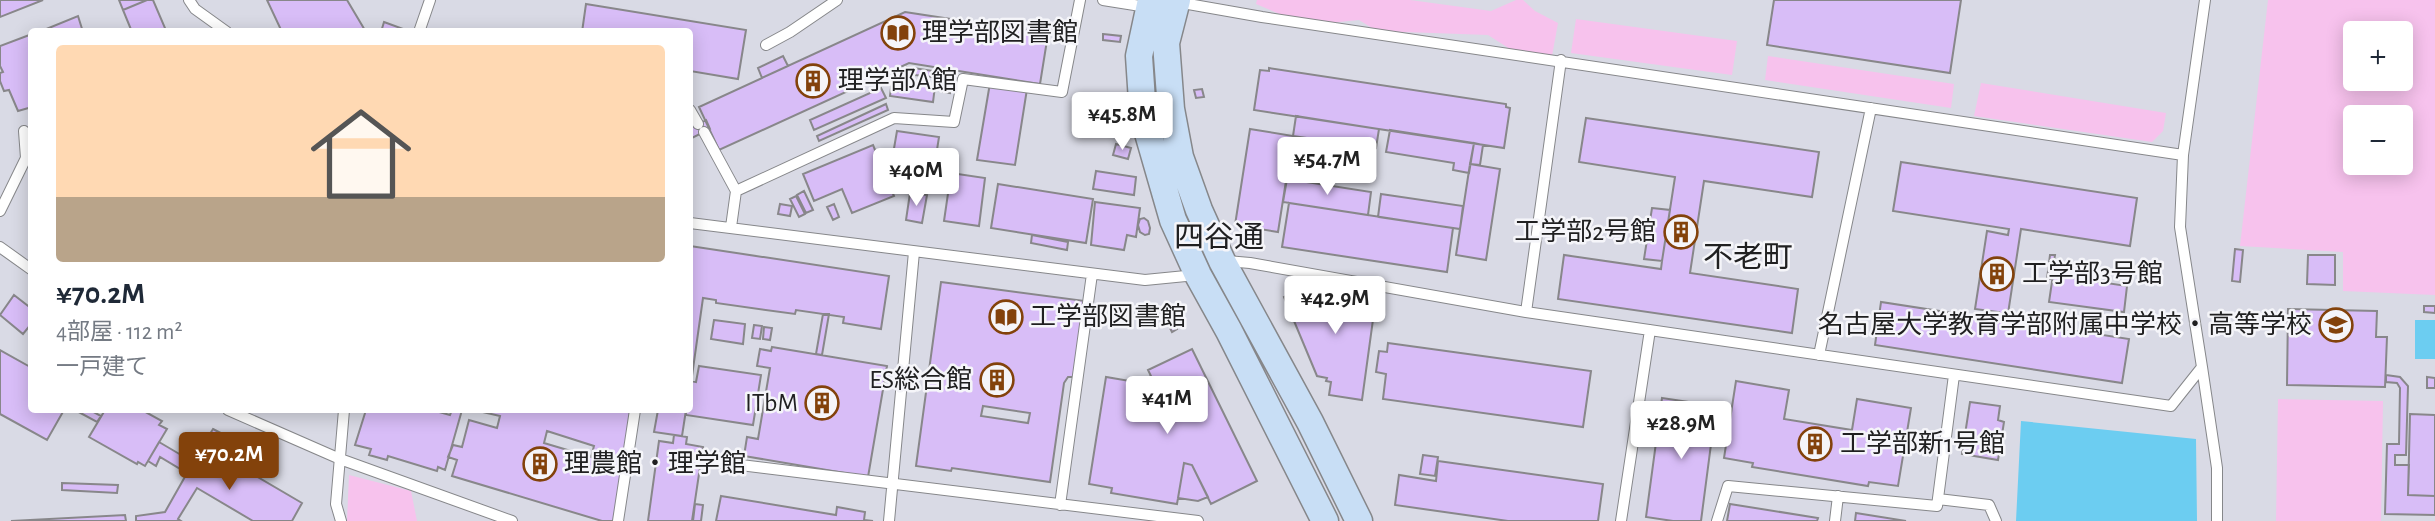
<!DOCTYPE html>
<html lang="ja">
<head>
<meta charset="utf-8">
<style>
	body { margin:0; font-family:"Alegreya Sans","Noto Sans JP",sans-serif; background:#f6f6f7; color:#1f2937; height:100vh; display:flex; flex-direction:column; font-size:26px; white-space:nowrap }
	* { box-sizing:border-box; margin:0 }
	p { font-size:23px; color:#747a83 }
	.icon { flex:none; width:38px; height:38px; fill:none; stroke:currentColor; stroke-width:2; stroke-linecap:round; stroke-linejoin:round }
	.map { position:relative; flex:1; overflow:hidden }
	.details { position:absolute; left:28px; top:28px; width:665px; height:385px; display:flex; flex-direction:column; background:#fff; border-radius:7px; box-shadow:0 4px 18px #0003 }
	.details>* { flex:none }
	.tools { position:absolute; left:2343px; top:21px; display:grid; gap:14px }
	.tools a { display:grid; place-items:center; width:70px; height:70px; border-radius:7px; background:#fff; box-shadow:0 4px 18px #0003; font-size:35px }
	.price { position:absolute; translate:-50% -60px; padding:0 16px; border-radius:7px; background:#fff; color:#222; font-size:23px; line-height:46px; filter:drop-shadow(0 2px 4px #0008) }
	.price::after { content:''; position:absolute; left:50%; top:42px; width:21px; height:16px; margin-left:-10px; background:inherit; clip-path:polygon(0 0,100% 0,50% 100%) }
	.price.selected { background:#83420b; color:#fff }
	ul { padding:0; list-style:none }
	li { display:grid; align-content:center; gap:14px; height:371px; padding:0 28px }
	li+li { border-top:2px solid #e0e1e3 }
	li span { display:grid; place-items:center; height:217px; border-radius:7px; color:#555 }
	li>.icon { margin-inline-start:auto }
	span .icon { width:126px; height:126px; fill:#fffc; stroke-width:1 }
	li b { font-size:30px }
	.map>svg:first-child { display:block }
	.built { fill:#d9dae5; fill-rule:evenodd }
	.green { fill:#f7c2ed; fill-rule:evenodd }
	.water { fill:#6ccdf1 }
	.building { fill:#d8bdf7; stroke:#88878a; stroke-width:2; fill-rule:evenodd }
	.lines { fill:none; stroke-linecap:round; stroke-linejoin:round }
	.lane-casing { stroke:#86878a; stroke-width:12 }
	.secondary-casing { stroke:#86878a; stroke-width:29 }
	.lane { stroke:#fff; stroke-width:10 }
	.secondary { stroke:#c8def5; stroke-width:26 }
	.labels { text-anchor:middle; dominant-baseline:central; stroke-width:5; stroke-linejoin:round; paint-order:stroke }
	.poi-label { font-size:26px; fill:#202021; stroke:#f5f5f9; text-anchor:start }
	.quarter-label { font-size:30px; fill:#202021; stroke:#f5f5f9 }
</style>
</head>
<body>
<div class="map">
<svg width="2435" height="521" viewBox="0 0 2435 521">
	<rect width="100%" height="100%" fill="#e7e8ec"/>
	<path class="built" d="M0 0H2435V521H0ZM32 32H690V410H32ZM2356 33H2401V79H2356ZM2356 117H2401V163H2356Z"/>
	<path class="green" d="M1257 0H1410L1491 11 1516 0H1523L1535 11 1558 23 1552 56 1510 49 1488 35 1377 31 1359 20 1329 23 1282 15 1256 4Z
		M2268 0H2435V295L2343 291V252L2240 246ZM2356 33H2401V79H2356ZM2356 117H2401V163H2356Z
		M1576 19 1737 41 1732 75 1571 53Z
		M1768 56 1954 84 1951 108 1765 80Z
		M1981 83 2166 113 2163 131 2152 142 1974 116Z
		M2278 399 2383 401 2381 521H2276Z
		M349 475 411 491 417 521H347Z"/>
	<path class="water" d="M2415 320H2435V359H2415Z
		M2021 421 2196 439 2197 521H2016Z"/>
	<path class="building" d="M0 0H43L0 17Z
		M119 0H147L123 10Z
		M147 0H153L165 28 158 32H132L123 10Z
		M267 0H347L366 32H282Z
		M1774 0H1961L1950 73 1767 45Z
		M586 4 746 30 738 79 690 71V32H582Z
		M905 12 1048 34 1040 84 909 63 719 150 699 107Z
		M78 16 83 32H39Z
		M384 22 406 30 405 32H381Z
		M32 34V107L18 111 9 90 4 91 0 81V73L3 72 0 66V46Z
		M1103 34 1121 36 1120 42 1103 40Z
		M783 56 788 66 762 78 758 68Z
		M907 67 933 71 932 77 906 74Z
		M1269 68 1506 104V107L1510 108 1504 148 1254 110 1260 70 1269 71Z
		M946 71 953 72 950 93 943 92Z
		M892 80 935 86 933 102 890 96Z
		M990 83 1027 89 1015 165 977 160Z
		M881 88 886 98 814 130 810 120Z
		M1202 89 1204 97 1196 98 1194 90Z
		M886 104 888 110 819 141 817 136Z
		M1118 108 1125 132 1119 134 1111 110Z
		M1296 116 1379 129 1376 148 1293 136Z
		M1586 118 1819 152 1812 197 1704 181 1690 273 1798 289 1792 333 1558 299 1564 255 1661 269 1662 261 1675 177 1579 162Z
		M706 120 710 129 690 139V128Z
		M1250 129 1293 136 1278 232 1235 225Z
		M1390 130 1474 143 1469 173 1453 170 1454 163 1386 152Z
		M897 131 939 137 931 188 905 183 907 168 891 166Z
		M1474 143 1483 145 1480 165 1470 164Z
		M1116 144 1131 148 1128 159 1113 155Z
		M873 145 894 196 852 213 842 189 814 201 803 174Z
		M1901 162 2137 198 2130 246 2021 229 2007 320 2129 339 2122 383 1875 345 1881 302 1998 320 1999 312 1975 309 1987 231 2008 235 2009 229 1893 211Z
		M1470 164 1500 169 1486 260 1456 255Z
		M1096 171 1136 177 1134 195 1093 189Z
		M951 173 985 178 979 226 944 221Z
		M1287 179 1371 192 1368 215 1283 202Z
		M998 184 1093 199 1086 243 991 228Z
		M804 191 813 210 806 213 797 195Z
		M910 193 927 195 922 223 906 220Z
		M1381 194 1463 206 1460 229 1378 217Z
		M796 196 805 214 799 217 790 199Z
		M1095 202 1140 208 1136 237 1127 235 1124 250 1091 245Z
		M1289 203 1453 228 1447 272 1282 247Z
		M780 204 792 206 790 216 778 214Z
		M834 204 839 217 833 220 827 207Z
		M1652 208 1670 210 1662 261 1644 259Z
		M1144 218 1148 221 1150 228 1149 234 1145 235 1140 232 1138 225 1140 219Z
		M1032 235 1068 242 1067 250 1031 243Z
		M690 246 889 276 881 329 843 323 844 317 796 310 795 314 716 303V300L703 298 690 390Z
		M2235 249 2243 250 2240 282 2232 281Z
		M2050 255H2055L2051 279H2047Z
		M2308 255H2335V285L2307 284Z
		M2053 275 2127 286 2124 312 2049 302Z
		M941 282 1085 301 1075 377H1068L1064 383 1050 482 952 468 951 471 916 466ZM983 406 1030 413 1028 423 981 416Z
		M1311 285 1363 294 1362 303 1375 305 1362 400 1329 395 1331 382 1326 381 1327 378 1317 376 1284 297Z
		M14 295 32 309V323L23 334 0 315Z
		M1166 305 1177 329 1172 332 1160 308Z
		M2424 306H2435V313L2424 312Z
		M2288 309 2377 311 2376 337H2387L2385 387 2287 385Z
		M823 314H829L822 355 816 354Z
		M714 320 745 324 743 344 711 339Z
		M754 325 762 326 760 339 752 338Z
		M764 327 772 328 770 340 763 339Z
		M1388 343 1591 371 1583 427 1383 399 1386 374 1376 372 1379 351 1387 352Z
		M772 347 887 366 868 477 744 456 747 437 758 439 770 368 757 366 760 349 771 351Z
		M1192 349 1257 481 1211 504 1192 465 1184 463 1177 504 1111 493 1112 488 1089 484 1106 377 1130 381V387L1151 376 1148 370Z
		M0 350 32 368V410H64L47 440 0 414Z
		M699 366 761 375 753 425 686 415V410H690L691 381 696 382Z
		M2386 375 2400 377 2408 386 2406 455H2395V465H2409L2408 495 2435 496V515L2385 514 2387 444H2399L2400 388 2397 383 2386 382Z
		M2427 377 2435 378V388H2427Z
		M1736 381 1789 390 1784 419 1852 430 1857 399 1911 408 1898 486 1869 482 1868 486 1752 467 1753 463 1724 458Z
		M1662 398 1716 406 1701 521H1673L1646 517Z
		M1970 402 2000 406 1998 420 2004 422 1998 460 1962 454Z
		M75 410H90L101 416 97 422Z
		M105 410H142L162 421 159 425 167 429 145 466 138 462 137 464 89 437Z
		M366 410H432L450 415 452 410H462L445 470 438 467 437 471 388 456 387 460 369 455 371 449 355 445Z
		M474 410H633L614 521H602L452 476 457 460 448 457 453 445 462 447 469 420 497 428 500 416ZM547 431 594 446 591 457 544 443Z
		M658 410H686L682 436 654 432Z
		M2410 414 2435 415V496L2408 495Z
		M213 429 234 440 230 447 223 443 220 450 205 442Z
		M674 435 687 437 686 444 703 447 692 521H648L659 441 673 443Z
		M159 442 193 462 187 473 160 457 156 466 148 461Z
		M203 445 302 503 292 521H253L197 488 178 519 181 521H136V516L165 512Z
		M1423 455 1438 457 1435 476 1420 474Z
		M1438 461 1603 484 1598 521H1508L1395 505 1399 475 1436 481Z
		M1184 463 1192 465 1208 497 1198 501 1178 498Z
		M62 483 118 485 117 493 62 490Z
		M721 496 836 515 837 507 865 512 864 520 873 521H716Z
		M695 504 703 505 701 521H693Z
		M1730 504 1818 518 1817 521H1727Z
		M1856 513 1906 521H1855Z
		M125 515 126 521H11Z"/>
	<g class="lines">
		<defs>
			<path id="lane" d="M189 0 195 9 227 32
				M1103 0 1147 7
				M1177 2 1262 17 2183 155
				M419 32 430 0
				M766 45 790 32 837 0
				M690 110 698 124
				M704 132 736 191
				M0 211 26 158 24 131
				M690 223 1145 280 1196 275
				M731 227 736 191 894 118 954 122 963 79 1062 92 1080 0
				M0 247 32 270
				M1227 261 1250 263 1526 312 2171 406 2202 367 2180 227 2183 155 2205 0
				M1526 312 1561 60
				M1819 355 1871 108
				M2202 367 2217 468V521
				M228 410 340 459 512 521
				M708 461 1198 521
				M1938 499 1989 505 1996 521
				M1060 505 1092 274
				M341 521 336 504 344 410
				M618 521 635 410
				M889 521 914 252
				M1621 521 1650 330
				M1717 521 1728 486 1937 506 1954 375
				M1835 521 1838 496"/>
			<path id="secondary" d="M1151 0 1139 56 1143 116 1173 220 1198 275 1229 331 1325 521
				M1177 0 1166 43 1171 109 1180 157 1199 210 1222 261 1310 422 1359 521"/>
		</defs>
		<use href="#lane" class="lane-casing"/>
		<use href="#secondary" class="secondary-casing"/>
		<use href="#lane" class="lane"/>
		<use href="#secondary" class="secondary"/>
	</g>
	<defs>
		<symbol id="library-ring" viewBox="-11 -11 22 22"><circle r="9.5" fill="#f5f5f9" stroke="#83420b" stroke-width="1.5"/><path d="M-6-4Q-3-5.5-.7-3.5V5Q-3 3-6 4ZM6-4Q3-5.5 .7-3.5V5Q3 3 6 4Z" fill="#83420b"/></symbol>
		<symbol id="building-ring" viewBox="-11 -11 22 22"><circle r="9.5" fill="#f5f5f9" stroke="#83420b" stroke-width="1.5"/><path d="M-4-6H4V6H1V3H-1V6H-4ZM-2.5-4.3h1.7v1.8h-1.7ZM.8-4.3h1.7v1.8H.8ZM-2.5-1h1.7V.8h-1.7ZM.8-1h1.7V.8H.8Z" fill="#83420b"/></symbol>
		<symbol id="school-ring" viewBox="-11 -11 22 22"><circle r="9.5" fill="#f5f5f9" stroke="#83420b" stroke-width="1.5"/><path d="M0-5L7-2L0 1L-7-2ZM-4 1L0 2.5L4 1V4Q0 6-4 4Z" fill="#83420b"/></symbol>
	</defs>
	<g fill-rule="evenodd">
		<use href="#library-ring" x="879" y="14" width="38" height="38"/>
		<use href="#building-ring" x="794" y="62" width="38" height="38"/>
		<use href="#building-ring" x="1662" y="213" width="38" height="38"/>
		<use href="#building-ring" x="1978" y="255" width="38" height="38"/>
		<use href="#library-ring" x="987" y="298" width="38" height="38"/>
		<use href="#school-ring" x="2317" y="306" width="38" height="38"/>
		<use href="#building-ring" x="978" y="361" width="38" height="38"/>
		<use href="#building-ring" x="803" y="384" width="38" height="38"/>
		<use href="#building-ring" x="1796" y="425" width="38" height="38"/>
		<use href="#building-ring" x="521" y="445" width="38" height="38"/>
	</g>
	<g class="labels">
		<g class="poi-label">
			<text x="922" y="33">理学部図書館</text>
			<text x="838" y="81">理学部A館</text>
			<text x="1656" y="232" text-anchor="end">工学部2号館</text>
			<text x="2022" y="274">工学部3号館</text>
			<text x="1030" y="317">工学部図書館</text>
			<text x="2312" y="325" text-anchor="end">名古屋大学教育学部附属中学校・高等学校</text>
			<text x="972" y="380" text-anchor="end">ES総合館</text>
			<text x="798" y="403" text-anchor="end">ITbM</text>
			<text x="1840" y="444">工学部新1号館</text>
			<text x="564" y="464">理農館・理学館</text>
		</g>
		<g class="quarter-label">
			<text x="1219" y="238">四谷通</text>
			<text x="1748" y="258">不老町</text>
		</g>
	</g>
</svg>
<div class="tools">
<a>+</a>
<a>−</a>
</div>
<b class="price" style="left:1122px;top:152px">¥45.8M</b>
<b class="price" style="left:1327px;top:197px">¥54.7M</b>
<b class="price" style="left:916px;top:208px">¥40M</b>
<b class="price" style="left:1335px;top:336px">¥42.9M</b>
<b class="price" style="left:1167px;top:436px">¥41M</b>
<b class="price" style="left:1681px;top:461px">¥28.9M</b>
<b class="price selected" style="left:229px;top:492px">¥70.2M</b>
<section class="details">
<ul>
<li><span style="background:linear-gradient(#ffd9b3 70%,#b9a48a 0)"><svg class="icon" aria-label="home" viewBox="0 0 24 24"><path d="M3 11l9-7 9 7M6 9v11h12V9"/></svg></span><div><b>¥70.2M</b><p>4部屋 · 112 m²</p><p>一戸建て</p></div></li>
</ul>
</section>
</div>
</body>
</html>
